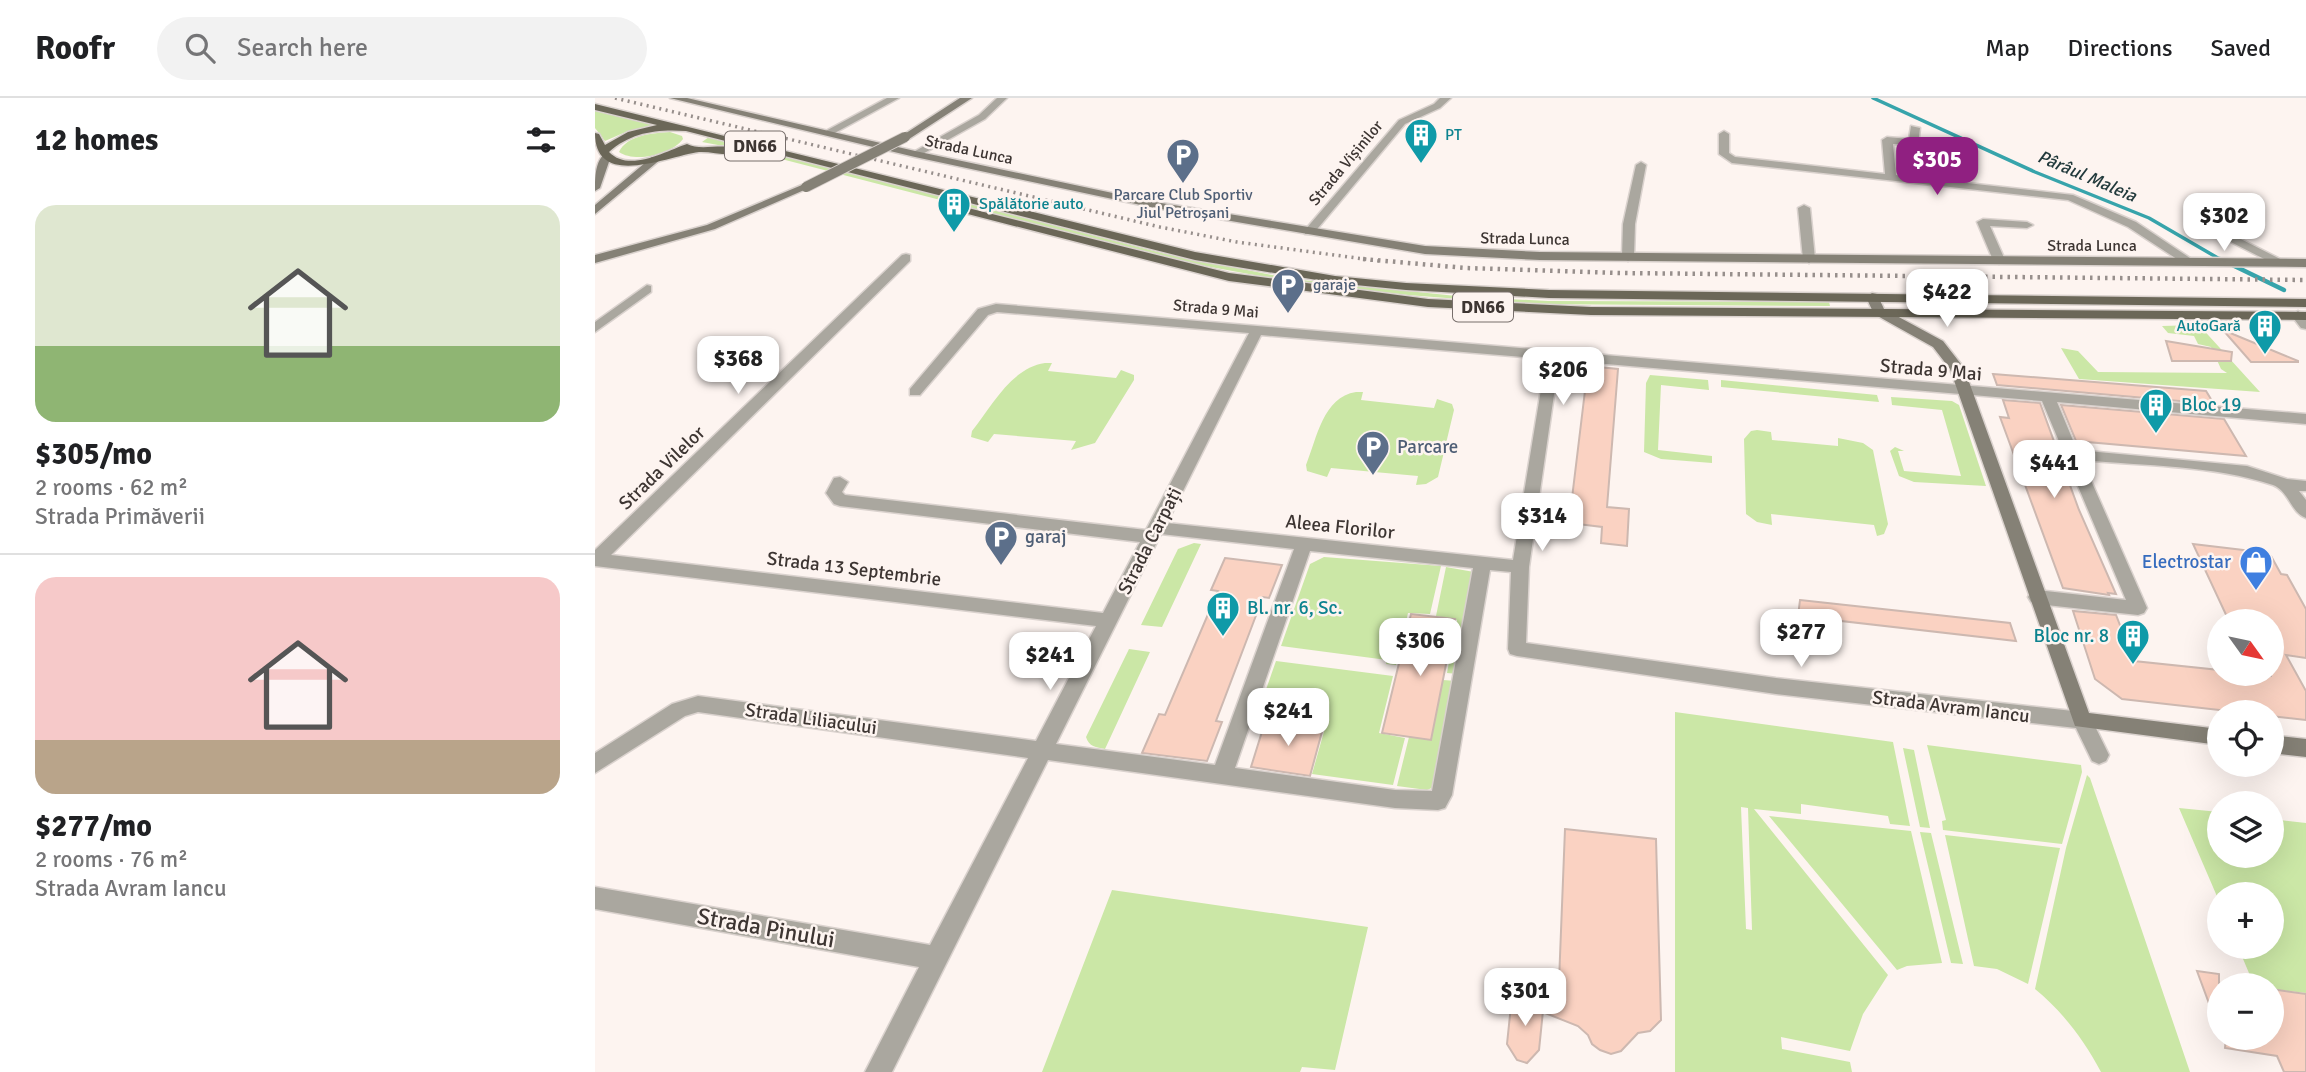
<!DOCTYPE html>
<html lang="en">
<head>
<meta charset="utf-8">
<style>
	body { margin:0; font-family:Signika,sans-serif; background:#f2f2f2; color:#202124; height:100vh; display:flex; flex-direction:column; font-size:26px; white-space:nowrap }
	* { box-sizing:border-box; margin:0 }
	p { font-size:23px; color:#757577 }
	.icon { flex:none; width:38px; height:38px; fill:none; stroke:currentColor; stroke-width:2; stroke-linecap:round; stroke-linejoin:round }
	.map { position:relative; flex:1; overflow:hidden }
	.sheet { display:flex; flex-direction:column; background:#fff; width:595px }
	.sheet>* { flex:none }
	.needle { width:46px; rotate:123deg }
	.fabs { position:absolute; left:1612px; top:511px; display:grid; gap:14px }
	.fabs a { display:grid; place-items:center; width:77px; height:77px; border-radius:50%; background:#fff; box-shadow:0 7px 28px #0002; font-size:35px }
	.price { position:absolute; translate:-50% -60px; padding:0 16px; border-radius:14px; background:#fff; color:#222; font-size:23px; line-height:46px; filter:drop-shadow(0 2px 4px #0008) }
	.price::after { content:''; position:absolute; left:50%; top:42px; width:21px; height:16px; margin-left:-10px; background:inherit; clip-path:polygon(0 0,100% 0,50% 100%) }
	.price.on { background:#902081; color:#fff }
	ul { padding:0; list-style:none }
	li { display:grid; align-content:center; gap:14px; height:371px; padding:0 35px }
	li+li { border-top:2px solid #e0e0e0 }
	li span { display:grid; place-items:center; height:217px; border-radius:21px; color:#555 }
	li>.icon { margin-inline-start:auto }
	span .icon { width:126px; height:126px; fill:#fffc; stroke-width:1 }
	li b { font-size:30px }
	h2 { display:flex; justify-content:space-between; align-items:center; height:84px; padding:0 35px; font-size:30px }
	header { display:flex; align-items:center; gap:42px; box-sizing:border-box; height:98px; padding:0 35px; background:#fff; border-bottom:2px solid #e0e0e0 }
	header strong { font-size:33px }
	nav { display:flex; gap:38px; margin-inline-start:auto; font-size:24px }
	.search { width:490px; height:63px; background:#f2f2f2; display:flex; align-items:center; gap:18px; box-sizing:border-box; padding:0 24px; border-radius:38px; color:#757577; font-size:26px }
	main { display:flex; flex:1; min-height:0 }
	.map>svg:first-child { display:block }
	.green { fill:#cbe7a6; fill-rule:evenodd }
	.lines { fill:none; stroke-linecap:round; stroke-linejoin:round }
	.stream-far1 { stroke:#37a4ab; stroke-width:3.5 }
	.stream { stroke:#37a4ab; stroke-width:4.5 }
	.building { fill:#fad2c2; stroke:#cdb8b0; stroke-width:2 }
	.street-casing { stroke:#dad2ce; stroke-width:3 }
	.secondary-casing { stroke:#dad2ce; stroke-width:3 }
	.primary-casing { stroke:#dad2ce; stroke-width:3 }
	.street { fill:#aaa79f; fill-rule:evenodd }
	.secondary { fill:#858176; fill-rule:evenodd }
	.primary { fill:#6b6758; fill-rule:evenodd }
	.rail-far1 { stroke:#978f8c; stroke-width:3.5; stroke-dasharray:2 4.5; stroke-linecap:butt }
	.rail { stroke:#978f8c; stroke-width:4.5; stroke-dasharray:2.5 5; stroke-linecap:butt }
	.secondary-bridge-casing { stroke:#dad2ce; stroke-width:12; stroke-linecap:butt }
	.secondary-bridge { stroke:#858176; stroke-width:10 }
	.labels { text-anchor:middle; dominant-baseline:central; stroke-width:5; stroke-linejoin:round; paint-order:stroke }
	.far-culture-label { font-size:16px; fill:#0d838f; stroke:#fdf4f0; text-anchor:start }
	.far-street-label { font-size:16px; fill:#3d3532; stroke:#fdf4f0 }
	.far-service-label { font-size:16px; fill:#4e5e75; stroke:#fdf4f0 }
	.shield { fill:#fdf4f0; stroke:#776e6b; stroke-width:2 }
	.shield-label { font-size:18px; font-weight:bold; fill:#3d3532 }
	.far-water-label { font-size:18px; font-style:italic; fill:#223a3c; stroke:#fdf4f0 }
	.street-label { font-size:19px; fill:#3d3532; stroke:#fdf4f0 }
	.culture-label { font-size:19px; fill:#0d838f; stroke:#fdf4f0; text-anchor:start }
	.service-label { font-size:19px; fill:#4e5e75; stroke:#fdf4f0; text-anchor:start }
	.shop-label { font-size:19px; fill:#366cbe; stroke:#fdf4f0; text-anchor:end }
	.near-street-label { font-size:23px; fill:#3d3532; stroke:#fdf4f0 }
</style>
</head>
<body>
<header>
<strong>Roofr</strong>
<div class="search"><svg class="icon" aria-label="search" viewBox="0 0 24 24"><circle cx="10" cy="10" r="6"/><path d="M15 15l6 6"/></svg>Search here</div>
<nav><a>Map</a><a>Directions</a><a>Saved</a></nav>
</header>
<main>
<section class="sheet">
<h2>12 homes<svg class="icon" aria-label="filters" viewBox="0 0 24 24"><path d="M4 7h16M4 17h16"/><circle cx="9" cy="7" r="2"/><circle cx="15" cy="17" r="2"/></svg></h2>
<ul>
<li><span style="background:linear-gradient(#dfe7d0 65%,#8fb573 0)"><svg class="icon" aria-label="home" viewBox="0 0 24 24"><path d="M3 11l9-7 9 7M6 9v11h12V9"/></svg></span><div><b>$305/mo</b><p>2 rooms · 62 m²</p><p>Strada Primăverii</p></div></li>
<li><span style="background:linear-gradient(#f6c9c9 75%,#b9a48a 0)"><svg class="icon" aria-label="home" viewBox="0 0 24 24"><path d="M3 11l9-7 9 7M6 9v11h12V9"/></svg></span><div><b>$277/mo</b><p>2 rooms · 76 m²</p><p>Strada Avram Iancu</p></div></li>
</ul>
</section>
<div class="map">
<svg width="1711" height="974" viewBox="0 0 1711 974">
	<rect width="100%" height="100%" fill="#fdf4f0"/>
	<path class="green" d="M0 12 61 27 33 33 10 43 0 30Z
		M75 34 87 38 88 41C76 57 40 65 24 54 32 37 58 35 75 34Z
		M114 39 567 155 697 181 871 199 953 203 1234 204 1235 208 928 206 813 197 692 183 583 163 155 53 107 44Z
		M1604 227 1665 294 1484 281 1466 250 1483 253 1503 274 1632 275 1626 271 1616 249 1603 246 1599 238 1573 235 1567 228Z
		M450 265H457L453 273 521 280 526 272 539 277V282L500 345 476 352 481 343 399 336 393 344 376 339 377 333C397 308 416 270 450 265Z
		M1055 277 1113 282 1114 292 1066 287 1063 352 1117 358V365L1066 361 1049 354 1051 285Z
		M1126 282 1282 297 1284 304 1126 289Z
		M761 294H768L766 302 839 310 842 301 857 306 859 312 843 379 831 386 821 387 823 378 736 370 732 379 712 373 711 367C722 340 728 299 761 294Z
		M1296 299 1357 303 1364 307 1391 388 1319 384 1304 378 1295 353 1300 349 1309 353H1303L1309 373 1366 378 1347 312 1297 307Z
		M1162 332 1176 334 1177 342 1243 348V340L1268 345 1278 352 1293 426 1289 436 1282 438 1279 427 1176 416 1177 427 1162 424 1151 416 1149 341 1156 333Z
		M599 445 606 446 567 529 546 527 583 451Z
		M729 459 846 468 835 516 813 515 801 567 791 566 792 562 686 548 715 466Z
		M851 469 879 474 863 576 852 575 862 522 841 518Z
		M534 551 555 554 510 651C501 649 494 649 491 639Z
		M681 563 798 578 784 635 810 640 798 687 717 676 730 630 661 620Z
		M848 582 861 583 839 689 832 692 802 688 814 639 836 641Z
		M1080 614 1298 644 1315 728 1295 726 1293 718 1206 706V716L1159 711 1293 877 1268 916 1255 953 1186 939 1187 951 1255 964 1257 974H1080ZM1146 709 1153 710 1157 832 1151 831Z
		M1332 647 1486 667 1487 674 1467 746 1348 732 1347 723 1351 722Z
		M1308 650 1319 652 1335 730 1325 729Z
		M1492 677 1495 680 1595 974H1506C1489 942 1468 914 1440 891L1471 750Z
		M1584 710 1624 714V758H1676L1677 721 1711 725V895L1677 891 1676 887H1659L1643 849H1676V796H1624V803Z
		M1174 718 1316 733 1347 865 1312 868 1302 872Z
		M1325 734 1336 735 1368 866 1356 865Z
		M1350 737 1465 750 1433 886 1402 871 1379 868Z
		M517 792 773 829 740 972 707 969 705 974H447Z"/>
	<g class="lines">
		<path class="stream-far1" d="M1278 0 1440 74 1554 120 1628 163"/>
		<path class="stream" d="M1625 161 1689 192"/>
	</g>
	<path class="building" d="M1628 232 1703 263V264H1656Z
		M1571 243 1637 254 1636 263H1577Z
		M993 268 1023 271 1012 409 1034 411 1032 448 1006 445 1007 429 974 425Z
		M1398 276 1611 293 1619 306 1402 287Z
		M1408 302 1445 305 1484 412 1521 496 1513 495 1514 497 1468 490 1405 319 1414 320Z
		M1466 307 1629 321 1651 358 1481 343Z
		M1598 446 1665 454 1667 457 1676 458 1686 476 1692 477 1711 511V560L1691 557 1711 593V622L1676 618V614H1642L1527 601 1500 581 1478 513 1521 517 1539 563 1624 572V576L1676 578V523L1633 521Z
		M630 460 687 467 674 500 668 499 621 623 627 624 612 663 547 655 564 616 570 617 623 493 616 492Z
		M1205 502 1415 525 1421 543 1203 518Z
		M816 516 860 521 836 642 787 635Z
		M670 624 728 630 715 678 656 669Z
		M970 731 1061 741 1066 922 1055 933 1043 935 1026 953 1016 956 1005 952 997 946 993 937 983 928 950 915 964 884Z
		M1602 873 1624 876V927H1622Z
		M1676 891 1711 896V974H1689L1682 958 1630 950 1631 940H1676Z
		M917 898 949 903 944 952 932 965 922 962 912 946Z"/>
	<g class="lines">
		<defs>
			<path id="street" d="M292 0H304L236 37 227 35Z
				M402 0H412L390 21 324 58 315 56 384 17Z
				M845 0H856L845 10 810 26 718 136H710V132L804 22 839 6Z
				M1316 28 1325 30 1323 47 1298 46 1301 77 1478 97 1541 124 1601 164 1591 167 1533 129 1473 102 1137 65 1124 56V36L1129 33 1134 36V55L1140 59 1290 76 1287 42 1292 39 1314 41Z
				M1046 64 1051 67 1040 126 1039 159 1033 163 1027 159 1028 126 1041 67Z
				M1601 105 1630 133 1693 165 1683 168 1622 137 1595 108Z
				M1209 107 1215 110 1220 161 1214 165 1208 161 1203 110Z
				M1388 121 1432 124 1438 127 1432 130 1395 128 1410 162 1404 166 1398 162 1382 124Z
				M311 156 315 157V163L16 457 508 515 545 444 245 408 239 406 231 395 239 380 245 379 253 384 247 394 250 397 551 432 654 235 402 214 393 217 325 297H315V291L383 211 401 206 1711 316V326L1462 304 1482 352 1652 368 1692 381 1711 383V393H1704L1711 402V420C1696 415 1694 393 1678 387 1618 367 1550 368 1487 362L1552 510 1549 515 1543 517 1442 506 1436 504 1433 499 1436 494 1442 492 1531 502 1447 303 964 262 934 469 931 545 1181 580 1487 614 1494 616 1514 657 1511 663 1504 666 1497 663 1481 630 1181 596 922 558 915 556 913 551 916 474 895 472 857 697 850 710 843 712 800 710 453 662 297 974H270L324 869 0 811V789L335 847 433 660 103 614 90 618 0 675V655L77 606 103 598 441 643 501 528 0 468V452L307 157ZM666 237 951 261 918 462 572 425ZM566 436 699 451 620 667 461 646ZM715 453 878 470 837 693 800 692 640 670Z
				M52 187 56 188V194L0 234V224Z
				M1703 213 1711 218V231L1706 230 1696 217Z"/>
			<path id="secondary" d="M75 0H92L320 53 560 104 830 148 945 154 1711 161V169L945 162 830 156 560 110 320 59Z
				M365 0H377L314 41 305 39Z
				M11 55 16 58 5 90 0 93C0 80 0 62 11 55Z
				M57 59 66 61 0 116V107Z
				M207 87 216 89 120 131 0 165V157L112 127Z
				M1277 195 1282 196 1289 211 1348 243 1369 270 1494 615 1624 631V647L1480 628 1355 271 1338 249 1279 216 1271 199Z
				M1676 637 1711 641V659L1676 655Z"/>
			<path id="primary" d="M0 6 600 154 740 178 811 185 954 192 1711 201V209L954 200 811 192 740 185 600 162 91 33C63 31 36 34 14 54 34 75 71 53 92 46 107 54 131 43 147 53 137 60 117 53 104 54 73 58 0 92 0 35L4 36 10 47 33 34 62 27 0 12Z
				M369 109 634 175 833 201 996 209 1711 214V222L996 217 833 209 634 183 365 114V110Z"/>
		</defs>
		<use href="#street" class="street-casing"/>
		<use href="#secondary" class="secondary-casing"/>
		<use href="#primary" class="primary-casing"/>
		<use href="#street" class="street"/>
		<use href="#secondary" class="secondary"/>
		<use href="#primary" class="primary"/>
		<path class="rail-far1" d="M20 0 565 129 642 144 784 163"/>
		<path class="rail" d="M768 161 871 170 1024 175 1711 182"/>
		<defs>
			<path id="secondary-bridge" d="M211 89 310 39"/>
		</defs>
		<use href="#secondary-bridge" class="secondary-bridge-casing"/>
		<use href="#secondary-bridge" class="secondary-bridge"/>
	</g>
	<defs>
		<symbol id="building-pin" viewBox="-11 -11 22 30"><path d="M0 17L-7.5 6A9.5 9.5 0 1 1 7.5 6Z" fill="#0f9aa8" stroke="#fdf4f0"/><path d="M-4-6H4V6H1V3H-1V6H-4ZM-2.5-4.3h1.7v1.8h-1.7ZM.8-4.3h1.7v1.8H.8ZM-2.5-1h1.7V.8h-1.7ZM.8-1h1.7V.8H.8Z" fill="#fff"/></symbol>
		<symbol id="parking-pin" viewBox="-11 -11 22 30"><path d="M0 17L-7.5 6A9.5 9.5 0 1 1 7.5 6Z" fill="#5c6f8a" stroke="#fdf4f0"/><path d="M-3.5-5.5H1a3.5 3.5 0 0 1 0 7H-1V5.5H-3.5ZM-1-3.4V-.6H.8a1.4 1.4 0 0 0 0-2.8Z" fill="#fff"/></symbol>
		<symbol id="shop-pin" viewBox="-11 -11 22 30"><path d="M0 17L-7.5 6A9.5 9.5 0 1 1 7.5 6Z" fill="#3f7fe0" stroke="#fdf4f0"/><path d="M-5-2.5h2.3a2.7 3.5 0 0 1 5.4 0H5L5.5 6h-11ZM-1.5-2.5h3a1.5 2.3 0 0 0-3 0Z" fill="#fff"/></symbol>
	</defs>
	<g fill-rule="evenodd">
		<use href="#building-pin" x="807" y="18" width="38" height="52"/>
		<use href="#parking-pin" x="569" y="38" width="38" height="52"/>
		<use href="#building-pin" x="340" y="87" width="38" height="52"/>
		<use href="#parking-pin" x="674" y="168" width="38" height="52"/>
		<use href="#building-pin" x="1651" y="209" width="38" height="52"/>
		<use href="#building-pin" x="1542" y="288" width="38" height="52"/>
		<use href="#parking-pin" x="759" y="330" width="38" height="52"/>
		<use href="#parking-pin" x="387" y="420" width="38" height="52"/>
		<use href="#shop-pin" x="1642" y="445" width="38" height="52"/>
		<use href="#building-pin" x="609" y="491" width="38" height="52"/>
		<use href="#building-pin" x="1519" y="519" width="38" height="52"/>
	</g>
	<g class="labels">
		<g class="far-culture-label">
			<text x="850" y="37">PT</text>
			<text x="384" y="106">Spălătorie auto</text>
			<text x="1646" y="228" text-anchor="end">AutoGară</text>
		</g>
		<g class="far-street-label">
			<text transform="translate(374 52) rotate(12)">Strada Lunca</text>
			<text transform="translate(751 65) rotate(-50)">Strada Vișinilor</text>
			<text transform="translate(930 141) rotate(1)">Strada Lunca</text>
			<text x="1497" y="148">Strada Lunca</text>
			<text transform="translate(621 211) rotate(5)">Strada 9 Mai</text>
		</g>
		<g class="far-service-label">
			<text x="588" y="97">Parcare Club Sportiv<tspan x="588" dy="18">Jiul Petroșani</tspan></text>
			<text x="718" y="187" text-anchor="start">garaje</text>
		</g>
		<g class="shield">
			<rect x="130" y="33.5" width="60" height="29" rx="5"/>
			<rect x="858" y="194.5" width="60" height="29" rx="5"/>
		</g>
		<g class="shield-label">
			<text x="160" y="48">DN66</text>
			<text x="888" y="209">DN66</text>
		</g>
		<g class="far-water-label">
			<text transform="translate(1492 78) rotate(23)">Pârâul Maleia</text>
		</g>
		<g class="street-label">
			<text transform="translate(1336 272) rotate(5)">Strada 9 Mai</text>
			<text transform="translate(67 370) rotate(-44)">Strada Vilelor</text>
			<text transform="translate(745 429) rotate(6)">Aleea Florilor</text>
			<text transform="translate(555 443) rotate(-63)">Strada Carpați</text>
			<text transform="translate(259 471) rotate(7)">Strada 13 Septembrie</text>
			<text transform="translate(1356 609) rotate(7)">Strada Avram Iancu</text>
			<text transform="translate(216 621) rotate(8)">Strada Liliacului</text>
		</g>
		<g class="culture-label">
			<text x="1586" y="307">Bloc 19</text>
			<text x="652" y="510">Bl. nr. 6, Sc.</text>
			<text x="1514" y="538" text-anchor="end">Bloc nr. 8</text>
		</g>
		<g class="service-label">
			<text x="802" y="349">Parcare</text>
			<text x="430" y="439">garaj</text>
		</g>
		<g class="shop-label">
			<text x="1636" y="464">Electrostar</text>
		</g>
		<g class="near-street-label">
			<text transform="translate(171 830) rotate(10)">Strada Pinului</text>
		</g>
	</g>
</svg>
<div class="fabs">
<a><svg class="needle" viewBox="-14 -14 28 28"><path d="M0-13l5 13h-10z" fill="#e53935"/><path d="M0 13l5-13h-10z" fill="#757577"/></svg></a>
<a><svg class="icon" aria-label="locate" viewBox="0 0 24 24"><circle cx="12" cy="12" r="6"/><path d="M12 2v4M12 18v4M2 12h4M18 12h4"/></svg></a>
<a><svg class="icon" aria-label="layers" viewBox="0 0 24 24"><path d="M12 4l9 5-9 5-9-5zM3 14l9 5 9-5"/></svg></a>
<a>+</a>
<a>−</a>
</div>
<b class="price on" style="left:1342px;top:99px">$305</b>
<b class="price" style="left:1629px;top:155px">$302</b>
<b class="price" style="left:1352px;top:231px">$422</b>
<b class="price" style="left:143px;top:298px">$368</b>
<b class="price" style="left:968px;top:309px">$206</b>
<b class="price" style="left:1459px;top:402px">$441</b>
<b class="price" style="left:947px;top:455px">$314</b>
<b class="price" style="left:1206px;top:571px">$277</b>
<b class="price" style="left:825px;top:580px">$306</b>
<b class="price" style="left:455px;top:594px">$241</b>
<b class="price" style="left:693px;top:650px">$241</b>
<b class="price" style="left:930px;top:930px">$301</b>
</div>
</main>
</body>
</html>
